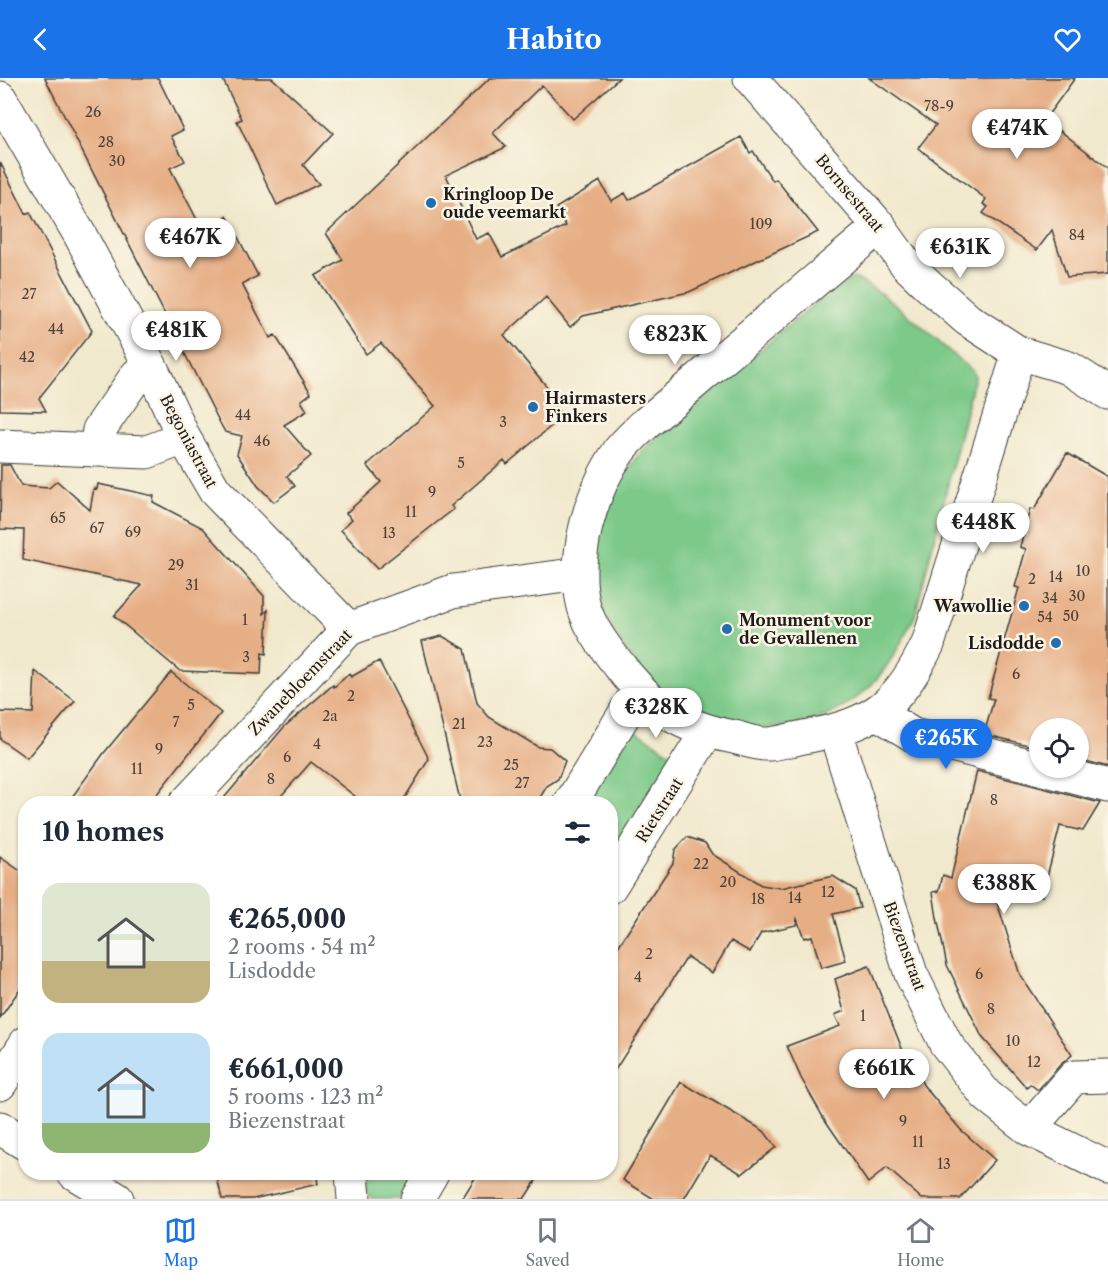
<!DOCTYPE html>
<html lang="en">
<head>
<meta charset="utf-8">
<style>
	body { margin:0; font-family:"Libre Caslon Text",serif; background:#f2f2f3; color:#1f2937; height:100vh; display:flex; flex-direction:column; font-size:22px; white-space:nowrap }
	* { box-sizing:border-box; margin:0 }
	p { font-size:20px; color:#747a83 }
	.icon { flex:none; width:33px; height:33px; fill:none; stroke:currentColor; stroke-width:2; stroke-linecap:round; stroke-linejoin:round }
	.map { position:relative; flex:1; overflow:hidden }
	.side { position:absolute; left:18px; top:718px; width:600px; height:384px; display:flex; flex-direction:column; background:#fff; border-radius:24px; box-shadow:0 2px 4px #0004 }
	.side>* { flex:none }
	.fabs { position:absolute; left:1029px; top:640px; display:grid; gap:12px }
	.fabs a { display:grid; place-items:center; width:60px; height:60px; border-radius:50%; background:#fff; box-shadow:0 2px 4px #0004; font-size:30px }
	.price { position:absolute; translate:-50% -51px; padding:0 14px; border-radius:21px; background:#fff; color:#222; font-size:20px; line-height:39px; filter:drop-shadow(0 2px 3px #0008) }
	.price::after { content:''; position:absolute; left:50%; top:36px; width:18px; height:14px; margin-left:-9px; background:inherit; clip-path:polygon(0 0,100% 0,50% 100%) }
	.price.active { background:#1a73e8; color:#fff }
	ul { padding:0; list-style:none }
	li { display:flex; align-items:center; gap:18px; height:150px; padding:0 24px }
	li span { display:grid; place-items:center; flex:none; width:168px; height:120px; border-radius:18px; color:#555 }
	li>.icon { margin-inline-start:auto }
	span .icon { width:72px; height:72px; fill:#fffc; stroke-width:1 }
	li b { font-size:26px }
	h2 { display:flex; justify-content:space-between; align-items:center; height:72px; padding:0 24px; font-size:26px }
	header { display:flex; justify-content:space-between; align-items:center; height:78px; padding:0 24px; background:#1a73e8; color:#fff; font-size:27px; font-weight:700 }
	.tabs { display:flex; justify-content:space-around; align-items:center; height:84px; border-top:2px solid #e0e1e3; background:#fff; font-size:16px; color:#747a83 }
	.tabs a { display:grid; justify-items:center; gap:3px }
	.tabs .active { color:#1a73e8 }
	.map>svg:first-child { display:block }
	.green { fill:#7bc989; stroke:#4c7252; stroke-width:1.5 }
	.building { fill:#e6ae85 }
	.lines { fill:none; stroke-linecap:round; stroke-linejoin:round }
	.minor-casing { stroke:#3c3b37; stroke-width:35 }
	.minor { stroke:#fff; stroke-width:33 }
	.poi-dot { fill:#1f6fb2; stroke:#fcf5e5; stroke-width:2 }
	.labels { text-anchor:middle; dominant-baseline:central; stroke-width:5; stroke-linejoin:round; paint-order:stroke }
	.number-label { font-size:14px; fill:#4e4036 }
	.street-label { font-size:16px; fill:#1c1c1c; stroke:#fcf5e5 }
	.poi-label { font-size:16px; font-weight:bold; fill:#1c1c1c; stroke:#fcf5e5; text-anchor:start }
</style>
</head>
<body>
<header><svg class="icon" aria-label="back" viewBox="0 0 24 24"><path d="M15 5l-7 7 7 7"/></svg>Habito<svg class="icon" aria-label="heart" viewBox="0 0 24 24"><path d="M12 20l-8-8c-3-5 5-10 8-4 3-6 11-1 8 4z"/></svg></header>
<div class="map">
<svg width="1108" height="1121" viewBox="0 0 1108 1121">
	<rect width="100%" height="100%" fill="#fcf5e5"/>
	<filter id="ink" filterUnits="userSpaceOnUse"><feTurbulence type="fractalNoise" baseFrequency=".0167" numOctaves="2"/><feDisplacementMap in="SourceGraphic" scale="12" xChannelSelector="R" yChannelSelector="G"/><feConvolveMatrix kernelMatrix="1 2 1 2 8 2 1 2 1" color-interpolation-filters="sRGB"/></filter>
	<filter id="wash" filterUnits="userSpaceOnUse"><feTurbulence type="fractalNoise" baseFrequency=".008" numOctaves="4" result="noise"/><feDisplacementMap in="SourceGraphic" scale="24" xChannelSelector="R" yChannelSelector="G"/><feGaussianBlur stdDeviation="1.35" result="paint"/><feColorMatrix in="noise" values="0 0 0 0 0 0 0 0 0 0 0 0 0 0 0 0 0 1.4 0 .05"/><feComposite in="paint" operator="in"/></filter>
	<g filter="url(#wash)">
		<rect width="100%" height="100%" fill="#f1e9cd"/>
		<path class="green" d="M853 200C887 212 940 268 973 293L975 298 915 538C902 564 887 593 865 613 828 646 786 653 739 648 730 647 720 647 712 644 645 616 579 534 597 458 604 426 622 400 641 374L834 209Z
			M632 649 676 679 611 787 610 726H582Z
			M362 1095H421L400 1121H372L365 1113Z"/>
		<g id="blocks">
			<path class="building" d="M45 0H158L183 52 171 58 185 83 170 90 202 151 227 138 258 198 242 206 270 260 275 257 311 315 301 323 307 333 284 347 311 378 287 398 295 408 274 424 258 408 237 376 242 358 225 354 220 345Z
				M222 0H272L333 55 303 87 319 106 277 127 237 43 242 41Z
				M490 0H619L573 41 542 7 493 55 506 69 446 97 476 161 489 155 502 179 566 148 556 130 600 103 611 123 625 115 629 122 741 59 750 75 753 73 773 103 776 101 818 154 689 214 583 238 570 249 546 219 504 257 553 316 548 320 563 338 507 386 504 382 451 428 454 431 377 491 341 452 352 441 346 435 381 404 367 387 435 328 381 265 366 276 315 198 343 182 326 155Z
				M869 0H1075L1045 41 1108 90V196L1067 199 1052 152 1037 172 983 135 988 129 983 126 986 121 918 70 936 47Z
				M0 84 26 136 30 134 92 253 39 320 46 333 0 332Z
				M1067 375 1108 399V689L1078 681V651H1040V670L984 656 994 621 988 620 1019 510 1015 509 1026 471 1020 469 1030 431 1034 432Z
				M1 387H10L21 408 49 410 57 403 90 432 94 410 97 411 98 406 154 418 153 424 203 450 264 518V536L268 532 266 576 262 575 261 596 180 593 114 538 142 507 23 482 24 452 0 451Z
				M442 558 465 571 477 625 489 639 538 669 550 670 565 683 558 701 547 708 536 726H461L422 563Z
				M379 583 429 681 401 726H365L311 684 274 726H219L284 649 333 607 334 609 349 596 351 599Z
				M35 593 75 623 27 680 0 661V634L33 635Z
				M171 594 221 635 149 726H67L104 675Z
				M977 693 1100 725 1083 753 1060 748 1042 818 991 805 1020 897 1072 977 1060 987 1038 1012 1030 1006 1027 1010 982 959 947 887 937 840 933 814 939 813 943 797 951 800Z
				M687 759 705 765 712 776 761 807 781 810 833 798 855 812 860 830 833 836 846 883 821 890 812 858 804 860 797 841 796 847 761 855 750 874 731 863 712 895 687 879 610 1000V881L673 785 675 772Z
				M0 779 26 797V902L0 940Z
				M869 888 909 988 912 987 924 1008 960 1051 995 1082 960 1121H922L887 1090 868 1105 823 1039 801 1000 787 968 840 948 835 937 844 933 835 901Z
				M681 1004 764 1053 776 1069 742 1096 710 1077 684 1121H654L623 1102Z
				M216 1095H316L318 1106 253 1121H222Z
				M478 1095H541L524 1121H462Z"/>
		</g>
	</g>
	<g filter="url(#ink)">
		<use href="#blocks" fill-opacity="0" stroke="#3c3b37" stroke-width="1.5"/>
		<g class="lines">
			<defs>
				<path id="minor" d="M750 0 874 142 906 186 928 207 968 242 1019 275 1069 290 1108 315
					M0 20 80 157 151 289 184 360 215 413 349 551
					M880 148 644 347C636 355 626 364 619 373 591 414 571 479 584 529 590 550 605 570 619 587 652 630 680 649 734 659 745 662 758 667 769 666 782 665 796 660 809 658 876 645 898 626 928 566L1019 275
					M0 368 147 374 184 360
					M96 371 99 352 137 297 151 289
					M877 635 913 657 1040 690
					M835 653 911 896 946 966 986 1017 1029 1051 1108 1090
					M1040 690 1108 708
					M185 726 349 551 453 513 580 496
					M570 726 639 612
					M610 809 707 654
					M0 1006 26 965
					M0 1050 26 1066
					M1029 1051 1074 999 1108 998
					M74 1095 117 1121
					M352 1095 354 1121
					M417 1121 432 1095"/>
			</defs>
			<use href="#minor" class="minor-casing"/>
			<use href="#minor" class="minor"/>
		</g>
	</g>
	<g class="poi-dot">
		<circle cx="431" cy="125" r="6"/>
		<circle cx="533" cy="329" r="6"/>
		<circle cx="1024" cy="528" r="6"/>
		<circle cx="727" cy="551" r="6"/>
		<circle cx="1056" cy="565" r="6"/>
	</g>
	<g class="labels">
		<g class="number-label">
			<text x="939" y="28">78-9</text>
			<text x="93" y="34">26</text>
			<text x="106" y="64">28</text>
			<text x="117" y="83">30</text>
			<text x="761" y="146">109</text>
			<text x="1077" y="157">84</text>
			<text x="29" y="216">27</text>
			<text x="56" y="251">44</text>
			<text x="27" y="279">42</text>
			<text x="243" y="337">44</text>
			<text x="503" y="344">3</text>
			<text x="262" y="363">46</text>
			<text x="461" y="385">5</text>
			<text x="432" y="414">9</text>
			<text x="411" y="434">11</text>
			<text x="58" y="440">65</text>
			<text x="97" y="450">67</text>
			<text x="133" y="454">69</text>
			<text x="389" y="455">13</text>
			<text x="176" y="487">29</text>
			<text x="1083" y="493">10</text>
			<text x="1056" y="499">14</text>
			<text x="1032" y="501">2</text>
			<text x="192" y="507">31</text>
			<text x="1077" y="518">30</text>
			<text x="1050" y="520">34</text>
			<text x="1071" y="538">50</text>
			<text x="1045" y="539">54</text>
			<text x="245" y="542">1</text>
			<text x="246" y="579">3</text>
			<text x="1016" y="596">6</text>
			<text x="351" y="618">2</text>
			<text x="191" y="627">5</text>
			<text x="330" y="638">2a</text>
			<text x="176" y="644">7</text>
			<text x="459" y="646">21</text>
			<text x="485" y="664">23</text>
			<text x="317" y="666">4</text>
			<text x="159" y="671">9</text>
			<text x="287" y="679">6</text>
			<text x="511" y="687">25</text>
			<text x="137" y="691">11</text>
			<text x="271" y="701">8</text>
			<text x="522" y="705">27</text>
			<text x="994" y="722">8</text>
			<text x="701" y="786">22</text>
			<text x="728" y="804">20</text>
			<text x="828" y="814">12</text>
			<text x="795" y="820">14</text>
			<text x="758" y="821">18</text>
			<text x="649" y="876">2</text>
			<text x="979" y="896">6</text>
			<text x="638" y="899">4</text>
			<text x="991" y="931">8</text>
			<text x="863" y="938">1</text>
			<text x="1013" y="963">10</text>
			<text x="1034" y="984">12</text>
			<text x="903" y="1043">9</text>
			<text x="918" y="1064">11</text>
			<text x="944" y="1086">13</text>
		</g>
		<g class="street-label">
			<text transform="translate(850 115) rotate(50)">Bornsestraat</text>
			<text transform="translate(189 363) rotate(62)">Begoniastraat</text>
			<text transform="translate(300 604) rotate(-46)">Zwanebloemstraat</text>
			<text transform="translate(659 732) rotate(-58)">Rietstraat</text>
			<text transform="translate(905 868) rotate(70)">Biezenstraat</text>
		</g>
		<g class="poi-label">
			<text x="443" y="116">Kringloop De<tspan x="443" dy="18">oude veemarkt</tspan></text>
			<text x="545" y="320">Hairmasters<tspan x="545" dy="18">Finkers</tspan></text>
			<text x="1012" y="528" text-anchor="end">Wawollie</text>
			<text x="739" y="542">Monument voor<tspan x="739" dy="18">de Gevallenen</tspan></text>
			<text x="1044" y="565" text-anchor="end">Lisdodde</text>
		</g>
	</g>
</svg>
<div class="fabs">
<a><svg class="icon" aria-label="locate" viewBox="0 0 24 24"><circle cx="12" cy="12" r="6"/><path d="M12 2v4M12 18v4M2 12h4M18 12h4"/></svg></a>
</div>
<b class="price" style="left:1017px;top:82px">€474K</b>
<b class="price" style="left:190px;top:191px">€467K</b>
<b class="price" style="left:960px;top:201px">€631K</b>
<b class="price" style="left:176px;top:284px">€481K</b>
<b class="price" style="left:675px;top:288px">€823K</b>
<b class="price" style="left:983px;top:476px">€448K</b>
<b class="price" style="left:656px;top:661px">€328K</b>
<b class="price active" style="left:946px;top:692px">€265K</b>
<b class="price" style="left:1004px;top:837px">€388K</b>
<b class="price" style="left:884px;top:1022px">€661K</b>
<section class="side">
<h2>10 homes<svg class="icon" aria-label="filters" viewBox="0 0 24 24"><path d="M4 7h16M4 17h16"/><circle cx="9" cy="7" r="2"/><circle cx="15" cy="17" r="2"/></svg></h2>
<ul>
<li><span style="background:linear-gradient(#dfe7d0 65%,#c2b280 0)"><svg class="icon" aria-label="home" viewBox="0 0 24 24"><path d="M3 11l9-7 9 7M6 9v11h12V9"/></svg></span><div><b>€265,000</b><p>2 rooms · 54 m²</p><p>Lisdodde</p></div></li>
<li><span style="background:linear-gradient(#bfe0f5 75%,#8fb573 0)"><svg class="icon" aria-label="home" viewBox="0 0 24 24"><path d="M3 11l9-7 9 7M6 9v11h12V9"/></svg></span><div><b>€661,000</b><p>5 rooms · 123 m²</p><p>Biezenstraat</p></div></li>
</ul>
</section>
</div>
<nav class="tabs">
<a class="active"><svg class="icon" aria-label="map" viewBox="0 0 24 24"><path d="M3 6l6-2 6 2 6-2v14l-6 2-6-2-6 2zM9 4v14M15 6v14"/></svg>Map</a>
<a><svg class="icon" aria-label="saved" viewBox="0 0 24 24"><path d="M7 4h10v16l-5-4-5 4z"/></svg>Saved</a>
<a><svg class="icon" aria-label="home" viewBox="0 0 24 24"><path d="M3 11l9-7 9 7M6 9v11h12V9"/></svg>Home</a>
</nav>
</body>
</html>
